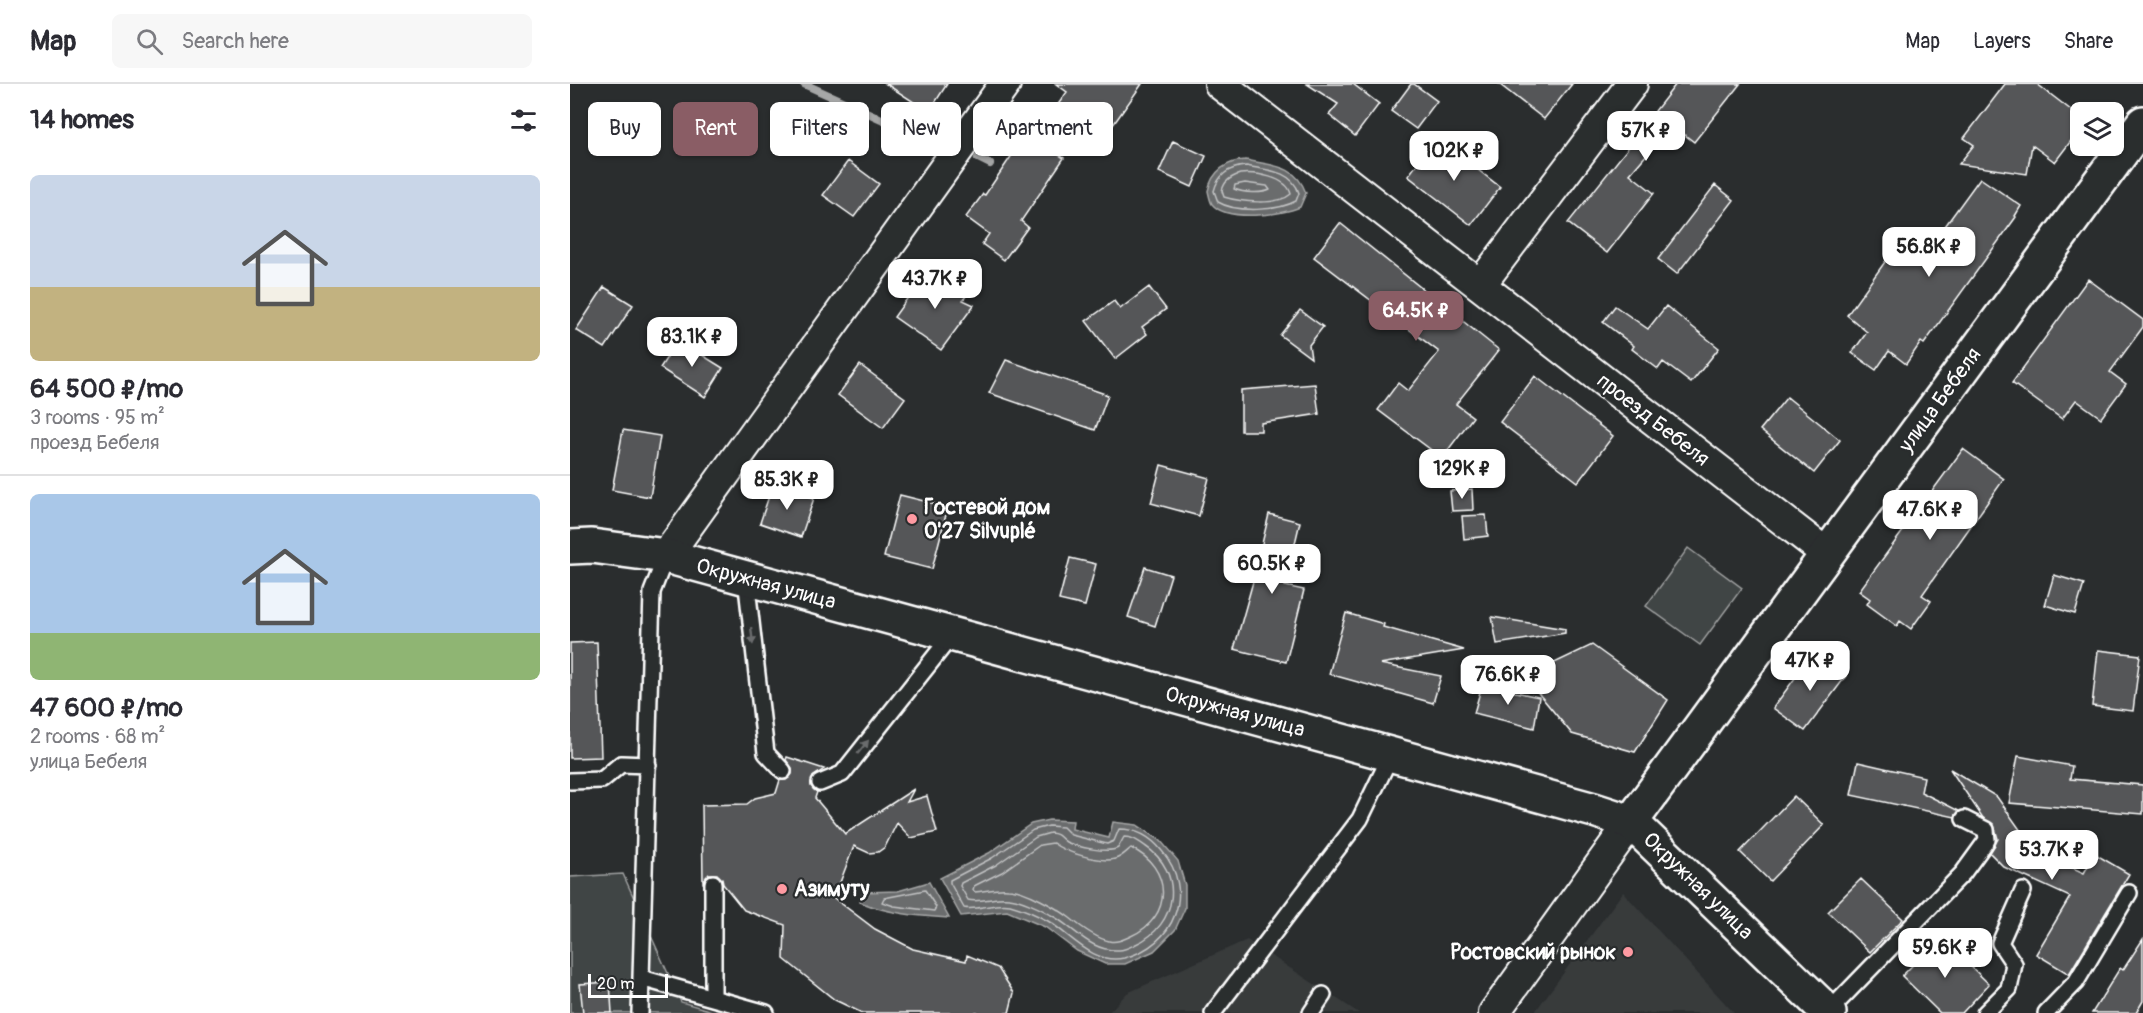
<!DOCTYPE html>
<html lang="en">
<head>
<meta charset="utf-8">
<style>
	body { margin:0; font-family:Pangolin,sans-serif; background:#f7f7f7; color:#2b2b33; height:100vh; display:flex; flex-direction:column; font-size:22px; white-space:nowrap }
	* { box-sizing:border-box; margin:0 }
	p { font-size:20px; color:#7c7c81 }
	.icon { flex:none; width:33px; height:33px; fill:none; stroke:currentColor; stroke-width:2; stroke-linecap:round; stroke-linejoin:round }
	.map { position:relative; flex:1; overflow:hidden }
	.details { display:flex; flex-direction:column; background:#fff; width:570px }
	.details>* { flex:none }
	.hud { position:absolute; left:18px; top:18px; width:570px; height:54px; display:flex; gap:12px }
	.controls { position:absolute; left:1500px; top:18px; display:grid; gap:12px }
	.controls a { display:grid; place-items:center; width:54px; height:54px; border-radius:9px; background:#fff; box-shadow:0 2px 4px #0004; font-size:30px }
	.scale { position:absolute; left:18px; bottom:15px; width:80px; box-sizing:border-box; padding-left:6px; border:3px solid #fff; border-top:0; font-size:16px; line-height:21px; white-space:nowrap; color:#fff; -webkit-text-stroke:4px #2a2d2e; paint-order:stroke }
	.price { position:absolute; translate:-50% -51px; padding:0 14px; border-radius:12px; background:#fff; color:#222; font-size:20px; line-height:39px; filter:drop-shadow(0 2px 3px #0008) }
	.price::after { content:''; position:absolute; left:50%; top:36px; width:18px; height:14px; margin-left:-9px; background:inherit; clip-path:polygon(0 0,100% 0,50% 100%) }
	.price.selected { background:#8a5d65; color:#fff }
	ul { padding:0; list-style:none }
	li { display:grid; align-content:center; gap:12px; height:318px; padding:0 30px }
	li+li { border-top:2px solid #e1e1e2 }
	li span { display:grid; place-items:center; height:186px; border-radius:9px; color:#555 }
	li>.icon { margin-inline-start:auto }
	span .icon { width:108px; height:108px; fill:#fffc; stroke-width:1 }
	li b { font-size:26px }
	h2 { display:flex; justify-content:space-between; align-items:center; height:72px; padding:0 30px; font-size:26px }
	.chip { padding:0 21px; border-radius:9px; background:#fff; box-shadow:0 2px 4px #0004; font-size:21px; line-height:54px }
	.chip.selected { background:#8a5d65; color:#fff }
	header { display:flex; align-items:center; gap:36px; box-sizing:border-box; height:84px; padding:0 30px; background:#fff; border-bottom:2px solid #e1e1e2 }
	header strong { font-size:28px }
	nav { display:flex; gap:33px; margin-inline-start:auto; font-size:21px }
	.search { width:420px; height:54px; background:#f7f7f7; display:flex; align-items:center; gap:15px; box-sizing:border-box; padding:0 21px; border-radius:9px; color:#7c7c81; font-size:22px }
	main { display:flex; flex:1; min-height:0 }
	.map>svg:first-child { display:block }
	.built { fill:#373a3b }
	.green { fill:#414445; stroke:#a0a2a2; stroke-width:1.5 }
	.water { fill:#6a6c6d; stroke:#a6a7a7; stroke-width:1.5 }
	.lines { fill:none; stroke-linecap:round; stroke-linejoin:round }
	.shore { stroke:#c3c4c5; stroke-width:1.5 }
	.stream { stroke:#a6a7a7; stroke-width:8 }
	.building { fill:#555758; stroke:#fff; stroke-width:1.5 }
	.lane-casing { stroke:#fff; stroke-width:20 }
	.street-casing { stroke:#fff; stroke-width:34 }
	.secondary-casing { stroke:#fff; stroke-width:38 }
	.lane { stroke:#2a2d2e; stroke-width:15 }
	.street { stroke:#2a2d2e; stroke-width:30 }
	.secondary { stroke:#2a2d2e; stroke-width:33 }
	.oneway { fill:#6a6c6d }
	.poi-dot { fill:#ff9aa2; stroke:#2a2d2e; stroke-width:2 }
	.labels { text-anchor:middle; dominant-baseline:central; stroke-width:4.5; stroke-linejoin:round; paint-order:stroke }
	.street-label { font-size:21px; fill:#fff; stroke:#2a2d2e }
	.poi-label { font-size:21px; font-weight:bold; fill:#fff; stroke:#2a2d2e; text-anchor:start }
</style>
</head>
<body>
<header>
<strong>Map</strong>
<div class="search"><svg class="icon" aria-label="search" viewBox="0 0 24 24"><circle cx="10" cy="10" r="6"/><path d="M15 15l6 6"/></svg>Search here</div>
<nav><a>Map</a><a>Layers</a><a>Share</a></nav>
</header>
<main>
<section class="details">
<h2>14 homes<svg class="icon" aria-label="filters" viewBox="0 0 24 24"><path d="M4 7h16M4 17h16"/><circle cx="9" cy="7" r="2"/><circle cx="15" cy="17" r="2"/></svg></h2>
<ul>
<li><span style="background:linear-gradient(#c9d6e8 60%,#c2b280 0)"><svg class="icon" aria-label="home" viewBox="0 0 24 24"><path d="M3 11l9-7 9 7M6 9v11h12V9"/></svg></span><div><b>64 500 ₽/mo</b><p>3 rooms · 95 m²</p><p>проезд Бебеля</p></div></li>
<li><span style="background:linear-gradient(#a9c7e8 75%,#8fb573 0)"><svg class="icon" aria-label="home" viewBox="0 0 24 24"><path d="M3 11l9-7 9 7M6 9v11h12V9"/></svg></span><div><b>47 600 ₽/mo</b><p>2 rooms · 68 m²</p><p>улица Бебеля</p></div></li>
</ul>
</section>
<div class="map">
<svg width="1573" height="929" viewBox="0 0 1573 929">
	<rect width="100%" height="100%" fill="#2a2d2e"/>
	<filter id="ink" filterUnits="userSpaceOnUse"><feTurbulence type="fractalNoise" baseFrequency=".0167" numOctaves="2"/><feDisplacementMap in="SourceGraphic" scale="12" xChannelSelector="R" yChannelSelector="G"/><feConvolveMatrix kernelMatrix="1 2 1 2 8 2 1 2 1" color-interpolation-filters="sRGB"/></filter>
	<g filter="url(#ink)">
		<path class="built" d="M1053 808 1164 929H964Z
			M677 856 789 929H538L557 909Z"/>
		<path class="green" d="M1118 464 1172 504 1130 561 1076 522Z
			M53 790 111 918 149 929H0V793Z"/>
		<path class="water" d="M676 76C702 82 726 80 736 109L730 123C712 131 656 138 642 120 640 117 639 111 638 107 642 87 657 77 676 76Z
			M479 736 503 737 502 745 539 754 543 738 567 741 590 756 608 777 615 801V824L605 846 584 867 555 880H535L507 867 475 843 437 827 391 832 370 794 419 769 461 740Z
			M359 798 379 834C348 832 319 830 290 818L293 808 328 807Z"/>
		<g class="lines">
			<path class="shore" d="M676 82C696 86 722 86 729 109L726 117C708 127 666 129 648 118L644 107C648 91 660 83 676 82Z
				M670 90C685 88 717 93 721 110 708 122 670 118 654 113L652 107C654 97 661 93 670 90Z
				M675 99 697 102 700 106C691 110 674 109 664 105L665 101Z
				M479 742 493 743 501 751 537 760 544 757 549 745C566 745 581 753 592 767 626 807 605 861 554 874 523 881 501 851 478 837 467 831 451 824 440 821 425 818 408 827 394 824L380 799V796L422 774 463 746Z
				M480 749C491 750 488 753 496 758 507 763 538 770 548 764L554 753C563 753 568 757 575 762 615 788 608 841 566 860 560 863 555 866 549 866 520 868 504 843 481 831 472 825 450 815 439 814 426 812 411 819 398 816L390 802 391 799 426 781 466 753Z
				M483 759C494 768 530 779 545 775 552 773 556 768 561 764 602 783 604 833 561 852 554 855 547 859 539 857 525 854 511 843 500 834 487 824 454 805 438 805 427 804 416 807 405 808L403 806 404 802 432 788 470 761Z
				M355 806 366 823 364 827 324 822 312 818 314 814Z"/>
			<path class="stream" d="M234 0 338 47 360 46
				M408 74 420 80"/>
		</g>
		<path class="building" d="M316 0H377L359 28Z
			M486 0H572L543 41 515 21 483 67 494 74 451 137 458 143 434 176 412 160 419 150 396 133 413 110 415 111 457 49 464 54 497 8Z
			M737 0H783L809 20 785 52 759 31 768 20Z
			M841 0H844L867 17 846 45 821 27Z
			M929 0H1002L974 35Z
			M1106 0H1170L1124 58 1102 41 1060 90 1084 109 1037 169 998 139 1086 29 1085 27Z
			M1435 0H1467L1510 33V45L1485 78 1462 61 1457 90 1389 80 1404 61 1394 54Z
			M867 54 930 103 901 141 838 92Z
			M603 57 636 72 622 103 589 88Z
			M278 77 309 100 284 133 253 111Z
			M1410 94 1451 122 1445 132 1446 133 1354 260 1351 258 1336 280 1319 267 1306 286 1282 269 1297 248 1277 231 1327 161 1337 168 1340 165 1352 174Z
			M1145 101 1164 116 1107 190 1088 175Z
			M770 139 929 266 886 320 903 333 872 374 808 326 828 299 838 307 869 268 744 173Z
			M375 190 399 208 393 216 404 221 371 266 324 233 354 191 367 200Z
			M1518 195 1573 236V243L1540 288 1556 300 1531 334 1506 316 1492 335 1442 299Z
			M34 203 63 221 35 264 6 246Z
			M579 203 596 225 572 243 577 250 545 275 516 237 544 217 550 225Z
			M1045 222 1078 245 1096 222 1149 264 1121 299 1093 278 1088 285 1062 265 1064 262 1033 238Z
			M730 226 753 243 739 261 741 274 710 251Z
			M108 256 153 284 135 313 90 284Z
			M436 276 538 311 525 346 419 309Z
			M290 281 335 314 313 344 268 311Z
			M965 292 1043 352 1008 398 930 338Z
			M745 300 749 330 691 339V347H671V306Z
			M1217 313 1270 356 1244 389 1190 346Z
			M53 346 90 352 80 413 42 406Z
			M1393 365 1434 395 1352 511 1361 517 1341 545 1330 537 1327 542 1297 520 1300 515 1289 507Z
			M591 381 639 394 629 432 581 419Z
			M202 403H211L244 414 231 453 190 439Z
			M902 405 903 426 882 427 880 407Z
			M330 411 378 423 362 485 314 473Z
			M699 430 730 438 715 502 734 506 716 578 664 565 684 494Z
			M916 431 918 452 894 455 892 432Z
			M500 474 526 480 515 522 489 516Z
			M575 483 601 491 585 542 558 533Z
			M1484 491 1514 500 1505 530 1475 521Z
			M776 529 814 540 813 543 894 566 810 580 871 592 863 619 759 590Z
			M922 533 995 545V549L927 560Z
			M27 558 31 673 0 674V559Z
			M1022 561 1098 616 1065 668 1002 650 955 593Z
			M1528 566 1570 571 1563 627 1522 622Z
			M1244 568 1276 592 1235 647 1203 624Z
			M912 601 969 613 964 644 904 629Z
			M1448 672 1502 682 1500 695 1573 701V730L1439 719Z
			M217 673 254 685 243 693 241 702 247 708 245 714 275 750 344 705 337 718 357 712 367 748 341 754 327 739 315 763 308 768 299 769 284 762 264 814 305 845 343 865 396 877 397 871 428 884 444 909 439 929H292L265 916 214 875 215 841 174 826 153 800 152 795 147 790H139L133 798 132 721 177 720 185 714 206 709 210 696H216L222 690V684L216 676Z
			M1288 678 1354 693 1351 708 1389 727 1385 733 1281 711Z
			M1380 685 1427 713 1465 767 1514 789 1525 770 1559 790 1499 890 1466 870 1500 813 1434 783 1420 769 1428 755 1424 741 1413 734Z
			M1224 712 1254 741 1200 797 1170 768Z
			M1291 795 1333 835 1300 868 1258 828Z
			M1370 853 1419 900 1392 929H1370L1332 892Z
			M1573 855V917L1566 929H1522L1550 884 1553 886Z
			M40 898 42 929H13L10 900Z"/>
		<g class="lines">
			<defs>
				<path id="lane" d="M176 494 196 669 213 687
					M0 697 32 696 51 680 78 681
					M250 699 272 690 382 551
					M143 799V914
					M71 894 196 929
					M1258 928 1393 789 1417 756 1416 746 1394 735
					M70 929 82 508 96 472
					M643 929 790 735 821 671
					M741 929 753 911
					M1415 929 1439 905 1444 880 1430 859 1453 807
					M1476 929 1506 898 1559 809"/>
				<path id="street" d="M650 0 1257 470
					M910 201 1062 0
					M96 472 435 0
					M924 929 1061 738"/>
				<path id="secondary" d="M0 463 22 462 96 472 1024 726 1061 738 1259 929
					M1061 738 1573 39"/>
			</defs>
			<use href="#lane" class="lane-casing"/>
			<use href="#street" class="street-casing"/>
			<use href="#secondary" class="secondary-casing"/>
			<use href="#lane" class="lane"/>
			<use href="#street" class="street"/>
			<use href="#secondary" class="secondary"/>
		</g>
		<defs><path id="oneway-solid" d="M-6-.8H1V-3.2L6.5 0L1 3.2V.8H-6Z" transform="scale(1.5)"/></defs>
		<g class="oneway">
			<use href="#oneway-solid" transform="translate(182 552) rotate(84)"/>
			<use href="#oneway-solid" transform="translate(293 663) rotate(-51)"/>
		</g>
	</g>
	<g class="poi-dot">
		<circle cx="342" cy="435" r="6"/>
		<circle cx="212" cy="805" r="6"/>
		<circle cx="1058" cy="868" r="6"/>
	</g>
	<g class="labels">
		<g class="street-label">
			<text transform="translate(1370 316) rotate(-54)">улица Бебеля</text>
			<text transform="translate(1083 336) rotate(38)">проезд Бебеля</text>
			<text transform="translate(196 500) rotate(15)">Окружная улица</text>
			<text transform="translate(665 628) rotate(15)">Окружная улица</text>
			<text transform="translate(1128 802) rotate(44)">Окружная улица</text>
		</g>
		<g class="poi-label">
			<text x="354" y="423">Гостевой дом<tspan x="354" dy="24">O'27 Silvuplé</tspan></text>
			<text x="224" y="805">Азимуту</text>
			<text x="1046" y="868" text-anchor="end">Ростовский рынок</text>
		</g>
	</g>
</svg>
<div class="controls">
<a><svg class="icon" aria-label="layers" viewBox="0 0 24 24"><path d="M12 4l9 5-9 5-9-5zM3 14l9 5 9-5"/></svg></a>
</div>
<div class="scale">20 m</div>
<b class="price" style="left:1076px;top:78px">57K ₽</b>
<b class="price" style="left:884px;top:98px">102K ₽</b>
<b class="price" style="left:1359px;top:194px">56.8K ₽</b>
<b class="price" style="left:365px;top:226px">43.7K ₽</b>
<b class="price selected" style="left:846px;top:258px">64.5K ₽</b>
<b class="price" style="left:122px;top:284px">83.1K ₽</b>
<b class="price" style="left:892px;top:416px">129K ₽</b>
<b class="price" style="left:217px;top:427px">85.3K ₽</b>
<b class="price" style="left:1360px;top:457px">47.6K ₽</b>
<b class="price" style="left:702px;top:511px">60.5K ₽</b>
<b class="price" style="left:1240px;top:608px">47K ₽</b>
<b class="price" style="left:938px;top:622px">76.6K ₽</b>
<b class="price" style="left:1482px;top:797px">53.7K ₽</b>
<b class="price" style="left:1375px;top:895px">59.6K ₽</b>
<div class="hud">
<a class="chip">Buy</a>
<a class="chip selected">Rent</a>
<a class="chip">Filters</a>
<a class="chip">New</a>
<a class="chip">Apartment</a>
</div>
</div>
</main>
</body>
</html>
